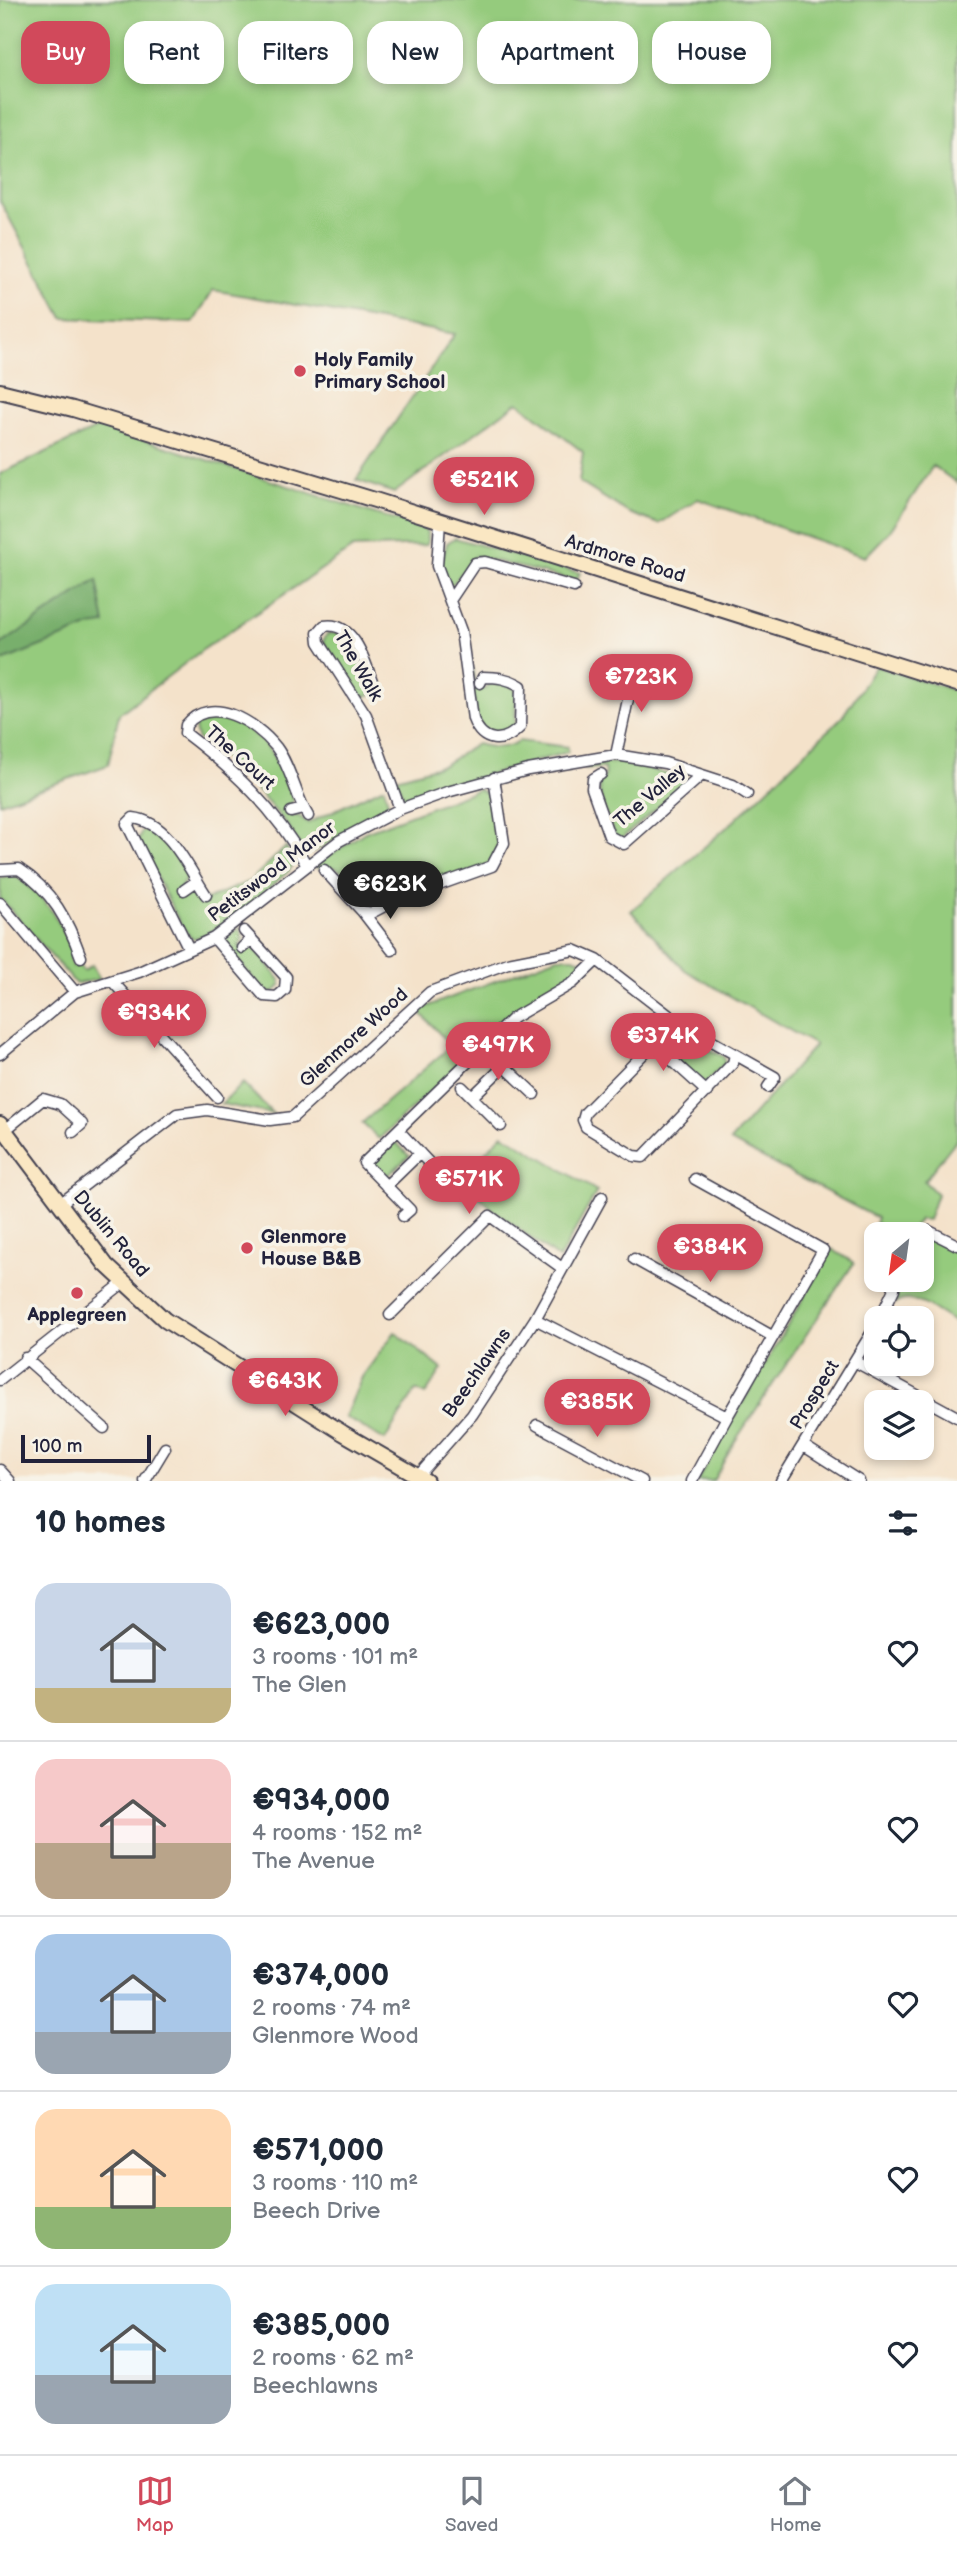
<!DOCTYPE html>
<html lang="en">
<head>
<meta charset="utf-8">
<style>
	body { margin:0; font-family:"Balsamiq Sans",sans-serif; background:#f6f6f7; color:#1f2937; height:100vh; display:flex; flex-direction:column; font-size:26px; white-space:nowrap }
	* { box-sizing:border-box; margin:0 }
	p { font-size:23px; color:#747a83 }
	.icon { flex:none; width:38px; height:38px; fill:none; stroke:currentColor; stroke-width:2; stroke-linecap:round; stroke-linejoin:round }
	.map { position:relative; height:1481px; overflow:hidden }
	.sheet { display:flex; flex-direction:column; background:#fff; flex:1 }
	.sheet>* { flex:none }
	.guide { position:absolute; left:21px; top:21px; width:915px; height:63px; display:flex; gap:14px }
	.needle { width:46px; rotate:209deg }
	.fabs { position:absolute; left:864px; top:1222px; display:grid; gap:14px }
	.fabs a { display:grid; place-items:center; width:70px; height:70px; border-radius:14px; background:#fff; box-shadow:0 4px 10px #0003; font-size:35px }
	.scale { position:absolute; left:21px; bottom:18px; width:130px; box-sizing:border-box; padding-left:7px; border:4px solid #22223b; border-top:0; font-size:19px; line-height:24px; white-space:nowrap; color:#22223b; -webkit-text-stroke:5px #f7f3e8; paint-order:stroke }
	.price { position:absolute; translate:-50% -60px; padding:0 16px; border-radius:24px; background:#d1495b; color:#fff; font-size:23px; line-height:46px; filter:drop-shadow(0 2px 4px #0008) }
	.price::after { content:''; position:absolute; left:50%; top:42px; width:21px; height:16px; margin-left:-10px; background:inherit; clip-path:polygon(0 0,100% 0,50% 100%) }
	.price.current { background:#222; color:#fff }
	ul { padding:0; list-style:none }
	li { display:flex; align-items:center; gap:21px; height:175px; padding:0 35px }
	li+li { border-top:2px solid #e0e1e3 }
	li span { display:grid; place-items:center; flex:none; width:196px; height:140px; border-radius:21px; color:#555 }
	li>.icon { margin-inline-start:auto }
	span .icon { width:84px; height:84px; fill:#fffc; stroke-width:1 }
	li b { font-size:30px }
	h2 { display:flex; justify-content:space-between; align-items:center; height:84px; padding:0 35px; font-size:30px }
	.tag { padding:0 24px; border-radius:21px; background:#fff; box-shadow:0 4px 10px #0003; font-size:24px; line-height:63px }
	.tag.current { background:#d1495b; color:#fff }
	.dock { display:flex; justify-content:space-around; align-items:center; height:98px; border-top:2px solid #e0e1e3; background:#fff; font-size:19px; color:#747a83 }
	.dock a { display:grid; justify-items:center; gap:4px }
	.dock .current { color:#d1495b }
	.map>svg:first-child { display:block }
	.green { fill:#95cb7d; stroke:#5c765c; stroke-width:2 }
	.forest { fill:#78af6c; stroke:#4d6854; stroke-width:2 }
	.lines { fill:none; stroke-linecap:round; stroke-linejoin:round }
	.street-casing { stroke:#423f50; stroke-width:13 }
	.secondary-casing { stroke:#423f50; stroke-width:18 }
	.street { stroke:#fff; stroke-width:10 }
	.secondary { stroke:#fae7c3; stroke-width:14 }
	.poi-dot { fill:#d1495b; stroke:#f7f3e8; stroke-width:2.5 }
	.labels { text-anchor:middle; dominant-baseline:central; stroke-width:7; stroke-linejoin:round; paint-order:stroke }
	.poi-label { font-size:19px; font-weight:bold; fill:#22223b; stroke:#f7f3e8; text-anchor:start }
	.street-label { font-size:19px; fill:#22223b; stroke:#f7f3e8 }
</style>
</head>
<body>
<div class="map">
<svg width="957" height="1481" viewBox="0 0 957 1481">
	<rect width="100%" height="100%" fill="#f7f3e8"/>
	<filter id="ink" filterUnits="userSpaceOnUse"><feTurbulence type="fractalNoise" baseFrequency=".0143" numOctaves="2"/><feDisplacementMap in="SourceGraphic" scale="14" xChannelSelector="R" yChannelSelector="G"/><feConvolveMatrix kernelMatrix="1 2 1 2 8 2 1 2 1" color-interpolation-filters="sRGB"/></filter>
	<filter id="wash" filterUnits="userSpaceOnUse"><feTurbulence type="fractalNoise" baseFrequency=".00686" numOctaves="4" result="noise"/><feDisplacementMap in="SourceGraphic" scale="28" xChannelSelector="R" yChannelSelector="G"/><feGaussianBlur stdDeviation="1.57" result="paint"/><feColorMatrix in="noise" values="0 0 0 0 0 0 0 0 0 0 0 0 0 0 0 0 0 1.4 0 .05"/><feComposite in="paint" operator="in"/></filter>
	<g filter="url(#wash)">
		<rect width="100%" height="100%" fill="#f4e2ca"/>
		<path class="green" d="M0 0H957V483L933 466 890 531 865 557 698 499 659 524 629 513 579 482 583 452 518 402 394 493 356 480 455 334 213 290 193 323 63 318 0 201Z
			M101 426 391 519 417 524 427 532V545L353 548 205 648 119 714 108 765 0 803V474Z
			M455 538 580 573 576 581 475 556 450 588 441 564 447 543Z
			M333 633 339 634 359 658 371 695 361 697 323 641 327 634Z
			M876 666 957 691V1139L924 1181 937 1194 928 1220 920 1219 908 1234H895L875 1223 877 1218 730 1141 815 1045 685 970 631 911 734 821 842 717Z
			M471 669 474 670 475 686 486 689 490 682 512 686 516 691 515 725 509 733H486L476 718Z
			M209 715C264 727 272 750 294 799L286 810 290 816H299L308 823 384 787 389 806 312 853 304 852 285 822 234 765 197 738 195 728 198 719Z
			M519 741 568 747V752L404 799 396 778 443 765 477 744C493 748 504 750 519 741Z
			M623 762 685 779 684 785 621 839 616 837C608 820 599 801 599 781L605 777 604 768 586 769 585 764Z
			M479 789 491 796 499 836 498 849 493 859 484 867 367 906C356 904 342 888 339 878L343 873 335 867 318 868 315 865 365 832Z
			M152 828 164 840 188 875 181 887 185 893 195 889 206 900 250 881 286 847 294 863 289 871C261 894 229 930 192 939L181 925 138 841 142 831Z
			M13 875C44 893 59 920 74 952L70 959 73 967 78 965 84 971 92 965 100 979 76 984 0 898V878Z
			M240 928 243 940 238 946 257 950 280 980 281 985 273 993 265 992 221 942Z
			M558 957H574L582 961 583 968 577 976 520 1008 379 1139 362 1123 451 1046 418 1010Z
			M672 1029 724 1057 725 1063 705 1084 672 1056V1045L668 1043 656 1057 651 1051Z
			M243 1083 273 1114 221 1104Z
			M503 1134 597 1191 559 1259 494 1210 460 1178Z
			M395 1141 409 1156 384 1179 370 1165Z
			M927 1238 957 1251V1324C941 1315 914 1291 896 1303L899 1279H922V1239Z
			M832 1249 854 1263 735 1441 713 1481H697Z
			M395 1332 442 1369 425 1395 416 1390 385 1440 345 1417 362 1377Z"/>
		<path class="forest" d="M97 580 105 624 91 626 0 662V645Z"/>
	</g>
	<g filter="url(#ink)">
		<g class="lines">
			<defs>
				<path id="street" d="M440 522 437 566 461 631 473 719C482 743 503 745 520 727L521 686C508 678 497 677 483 677L480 683
					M451 599 475 563 485 562 574 587
					M375 690C367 668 356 620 324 626L318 633 319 642 366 715 400 809
					M616 755 635 667
					M601 774 593 779 592 788 609 836 624 844 702 775
					M291 812 303 809
					M306 864C276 810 234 770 185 733L186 725C211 694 256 722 276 747 291 767 295 795 308 816
					M0 870 19 869C52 890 68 921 81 957
					M324 870 362 911 392 950
					M184 890 197 881
					M0 903 75 992
					M362 911 371 913 394 901 492 866 504 843 494 778
					M214 938 264 996 277 997 285 990 286 977 244 931
					M188 947 127 824 133 818C169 822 188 868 206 895
					M242 948 251 939
					M113 982 217 1097
					M676 1021 585 1113 583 1120 586 1127 634 1156 643 1157 733 1063 735 1055
					M484 1047 534 1094
					M671 1047 665 1054 707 1092
					M0 1054 75 992 139 972 214 938 339 841 400 809 447 792 528 770 616 755 665 763 733 785 747 794
					M462 1087 501 1126
					M472 1097 504 1066
					M398 1130 447 1182
					M4 1131 43 1099 60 1104 82 1124 73 1132
					M695 1179 823 1250 727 1417
					M386 1186 420 1153
					M60 1204 177 1114 207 1110 270 1120 293 1117 430 992 508 963 574 950 597 960 676 1021 775 1077 768 1087
					M403 1216 410 1210 364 1163 513 1018 573 983 597 960
					M920 1234 929 1231 957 1245
					M634 1259 772 1336
					M390 1315 490 1216 562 1268
					M880 1318 894 1289V1279
					M535 1319 727 1417 692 1481
					M25 1358 104 1428
					M856 1362 957 1417
					M0 1380 123 1283
					M537 1425 642 1481
					M804 1446 859 1481
					M0 1470 10 1481
					M418 1476 472 1415 535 1319 602 1197
					M145 1481 165 1448
					M781 1481 877 1324"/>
				<path id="secondary" d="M0 391 73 409 378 501 957 684
					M0 1124 106 1265 165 1320 343 1433 426 1481"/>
			</defs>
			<use href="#street" class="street-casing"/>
			<use href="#secondary" class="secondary-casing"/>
			<use href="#street" class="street"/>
			<use href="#secondary" class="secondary"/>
		</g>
	</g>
	<g class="poi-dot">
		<circle cx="300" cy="371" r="7"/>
		<circle cx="247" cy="1248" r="7"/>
		<circle cx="77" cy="1293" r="7"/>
	</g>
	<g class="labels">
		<g class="poi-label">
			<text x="314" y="360">Holy Family<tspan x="314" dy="22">Primary School</tspan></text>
			<text x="261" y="1237">Glenmore<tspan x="261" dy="22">House B&amp;B</tspan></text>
			<text x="77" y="1315" text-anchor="middle">Applegreen</text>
		</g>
		<g class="street-label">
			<text transform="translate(625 559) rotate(17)">Ardmore Road</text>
			<text transform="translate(358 666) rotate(60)">The Walk</text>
			<text transform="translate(240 758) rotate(42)">The Court</text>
			<text transform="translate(650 796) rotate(-40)">The Valley</text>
			<text transform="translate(272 872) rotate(-37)">Petitswood Manor</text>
			<text transform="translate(354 1038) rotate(-42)">Glenmore Wood</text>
			<text transform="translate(111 1234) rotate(50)">Dublin Road</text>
			<text transform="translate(477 1373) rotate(-55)">Beechlawns</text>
			<text transform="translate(815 1395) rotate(-59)">Prospect</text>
		</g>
	</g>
</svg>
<div class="fabs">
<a><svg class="needle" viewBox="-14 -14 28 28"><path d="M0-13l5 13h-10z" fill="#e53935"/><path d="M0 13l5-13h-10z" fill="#747a83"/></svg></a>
<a><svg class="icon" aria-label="locate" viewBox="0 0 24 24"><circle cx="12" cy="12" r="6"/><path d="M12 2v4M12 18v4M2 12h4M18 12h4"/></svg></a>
<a><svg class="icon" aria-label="layers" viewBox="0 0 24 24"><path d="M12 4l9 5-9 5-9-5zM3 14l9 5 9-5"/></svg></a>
</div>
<div class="scale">100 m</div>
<b class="price" style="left:484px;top:517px">€521K</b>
<b class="price" style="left:641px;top:714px">€723K</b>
<b class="price current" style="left:390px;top:921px">€623K</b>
<b class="price" style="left:154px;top:1050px">€934K</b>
<b class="price" style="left:663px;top:1073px">€374K</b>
<b class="price" style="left:498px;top:1082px">€497K</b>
<b class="price" style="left:469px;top:1216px">€571K</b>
<b class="price" style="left:710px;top:1284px">€384K</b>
<b class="price" style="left:285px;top:1418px">€643K</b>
<b class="price" style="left:597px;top:1439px">€385K</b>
<div class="guide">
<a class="tag current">Buy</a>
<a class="tag">Rent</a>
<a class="tag">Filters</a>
<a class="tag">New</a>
<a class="tag">Apartment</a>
<a class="tag">House</a>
</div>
</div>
<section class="sheet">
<h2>10 homes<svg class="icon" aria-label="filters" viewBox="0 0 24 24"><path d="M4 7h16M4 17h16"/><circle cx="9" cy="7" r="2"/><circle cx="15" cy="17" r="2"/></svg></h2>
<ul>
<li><span style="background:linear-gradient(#c9d6e8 75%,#c2b280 0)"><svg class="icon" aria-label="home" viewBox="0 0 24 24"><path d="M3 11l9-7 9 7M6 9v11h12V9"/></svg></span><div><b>€623,000</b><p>3 rooms · 101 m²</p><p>The Glen</p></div><svg class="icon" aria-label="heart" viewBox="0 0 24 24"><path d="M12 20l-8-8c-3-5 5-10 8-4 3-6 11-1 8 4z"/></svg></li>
<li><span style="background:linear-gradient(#f6c9c9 60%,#b9a48a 0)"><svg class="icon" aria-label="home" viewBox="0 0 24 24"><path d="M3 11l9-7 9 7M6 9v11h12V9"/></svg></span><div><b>€934,000</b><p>4 rooms · 152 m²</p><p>The Avenue</p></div><svg class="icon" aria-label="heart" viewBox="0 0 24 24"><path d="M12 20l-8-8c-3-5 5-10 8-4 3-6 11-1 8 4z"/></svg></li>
<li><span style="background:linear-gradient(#a9c7e8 70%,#9aa5b1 0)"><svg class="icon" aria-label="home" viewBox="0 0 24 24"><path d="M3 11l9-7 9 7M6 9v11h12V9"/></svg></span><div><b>€374,000</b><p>2 rooms · 74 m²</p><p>Glenmore Wood</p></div><svg class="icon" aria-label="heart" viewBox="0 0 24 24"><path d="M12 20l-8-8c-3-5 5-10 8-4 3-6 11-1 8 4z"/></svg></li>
<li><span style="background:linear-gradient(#ffd9b3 70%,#8fb573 0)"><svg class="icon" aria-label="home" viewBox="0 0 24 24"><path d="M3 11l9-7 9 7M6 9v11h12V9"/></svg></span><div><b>€571,000</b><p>3 rooms · 110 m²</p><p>Beech Drive</p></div><svg class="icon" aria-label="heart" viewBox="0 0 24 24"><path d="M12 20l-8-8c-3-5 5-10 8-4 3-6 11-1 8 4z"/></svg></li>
<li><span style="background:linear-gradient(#bfe0f5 65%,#9aa5b1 0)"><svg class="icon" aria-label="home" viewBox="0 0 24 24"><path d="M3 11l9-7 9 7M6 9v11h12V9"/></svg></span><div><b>€385,000</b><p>2 rooms · 62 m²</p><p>Beechlawns</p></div><svg class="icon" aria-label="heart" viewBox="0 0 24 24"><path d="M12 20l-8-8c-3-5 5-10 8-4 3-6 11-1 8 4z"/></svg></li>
</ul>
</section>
<nav class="dock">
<a class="current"><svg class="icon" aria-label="map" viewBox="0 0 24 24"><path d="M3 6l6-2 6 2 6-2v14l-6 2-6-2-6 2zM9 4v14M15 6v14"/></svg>Map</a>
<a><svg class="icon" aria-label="saved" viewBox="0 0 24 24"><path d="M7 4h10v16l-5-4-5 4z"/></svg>Saved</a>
<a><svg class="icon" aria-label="home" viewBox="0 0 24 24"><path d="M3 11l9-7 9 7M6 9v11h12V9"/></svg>Home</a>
</nav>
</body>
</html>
